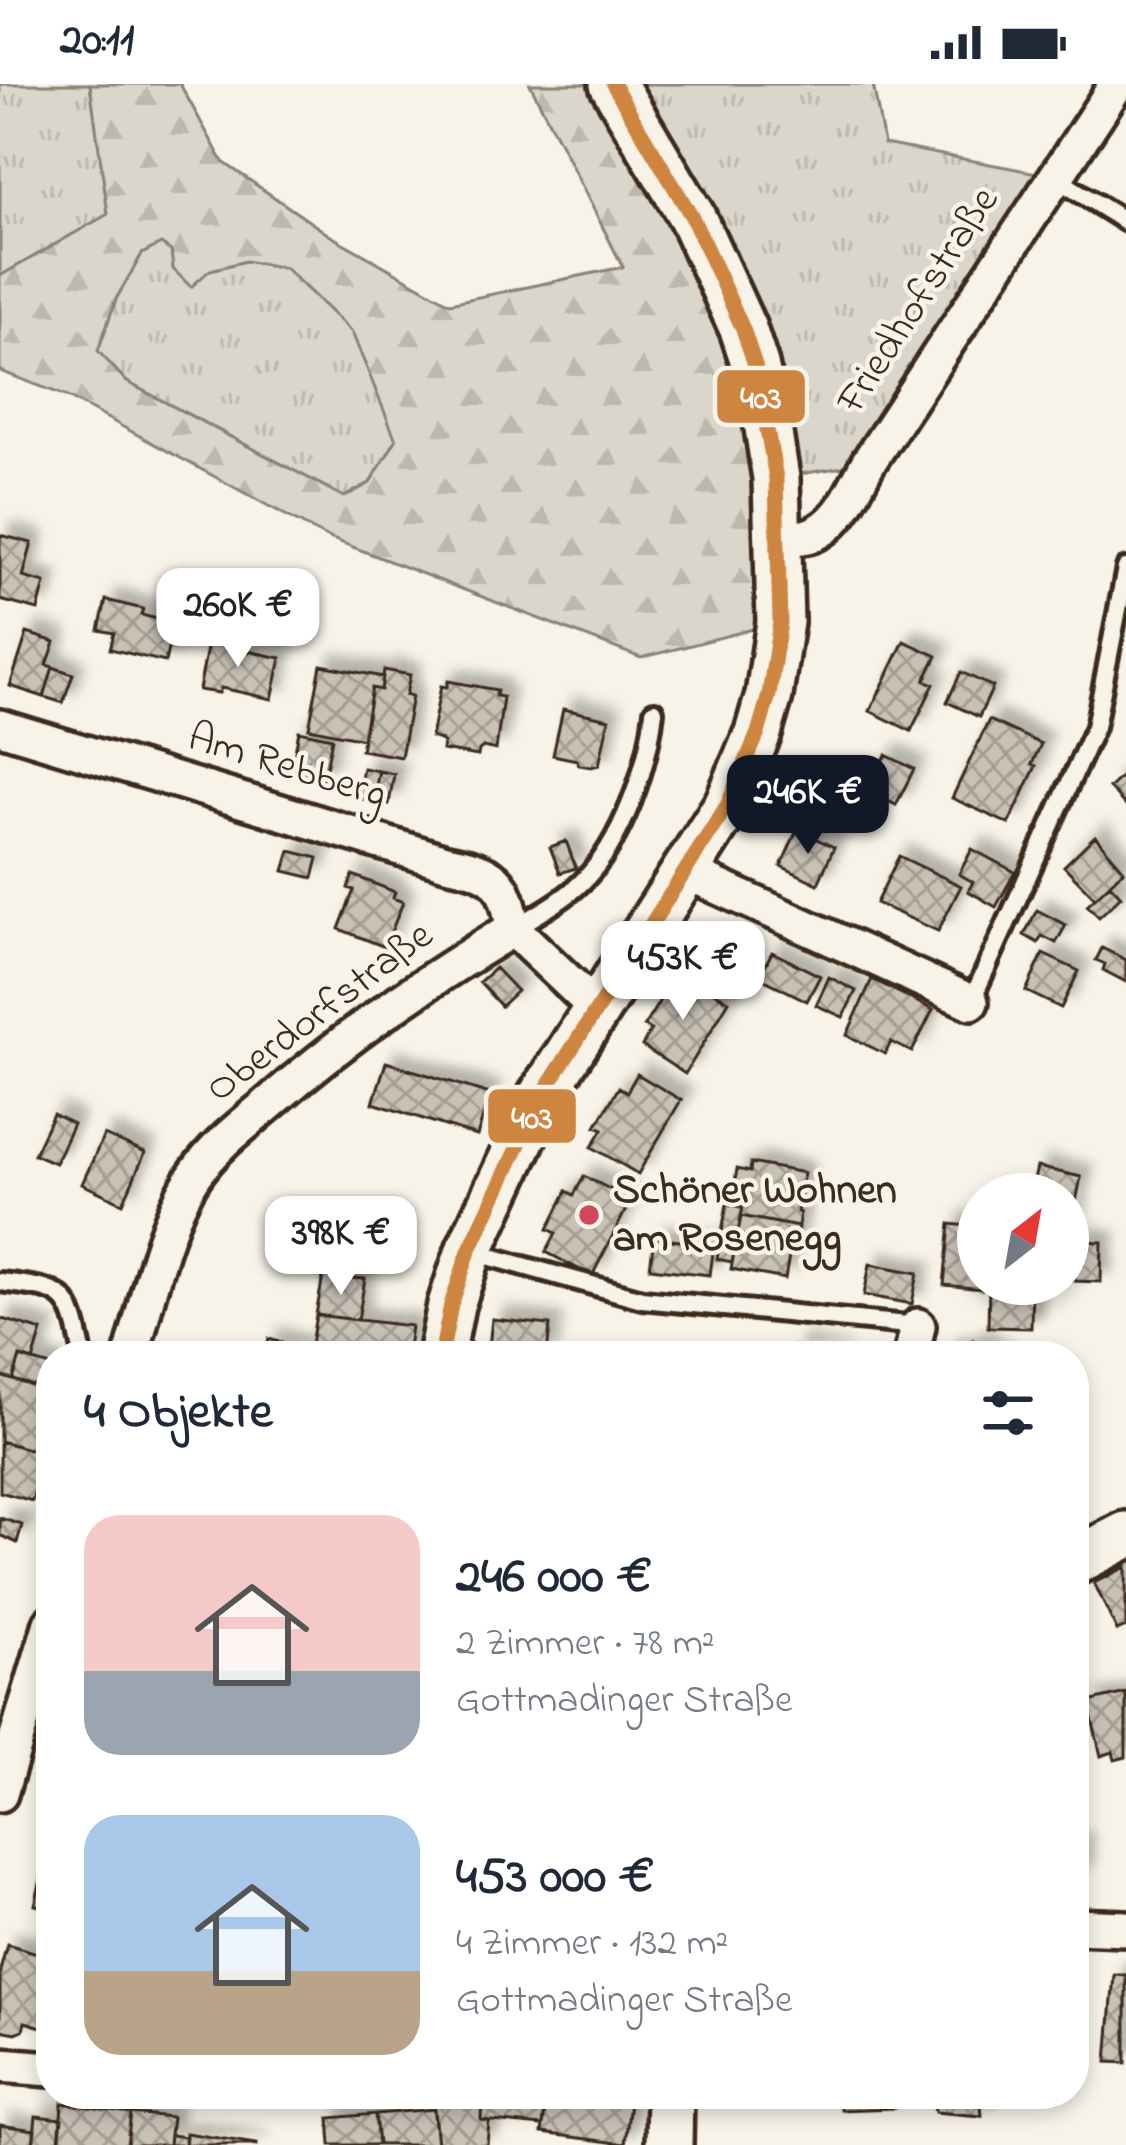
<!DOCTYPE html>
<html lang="de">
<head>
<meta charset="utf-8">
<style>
	body { margin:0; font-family:"Indie Flower",sans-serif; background:#f2f2f3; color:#1f2937; height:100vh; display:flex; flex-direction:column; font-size:45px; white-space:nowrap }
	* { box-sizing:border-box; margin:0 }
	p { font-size:39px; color:#747a83 }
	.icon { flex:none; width:66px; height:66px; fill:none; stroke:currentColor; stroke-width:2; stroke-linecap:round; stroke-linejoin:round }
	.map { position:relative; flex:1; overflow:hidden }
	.panel { position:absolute; left:36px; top:1257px; width:1053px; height:768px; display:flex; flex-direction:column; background:#fff; border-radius:48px; box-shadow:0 6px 18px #0003 }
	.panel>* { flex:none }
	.needle { width:78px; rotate:31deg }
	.fabs { position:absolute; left:957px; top:1089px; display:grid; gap:24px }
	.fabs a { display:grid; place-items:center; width:132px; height:132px; border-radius:50%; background:#fff; box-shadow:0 6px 18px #0003; font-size:60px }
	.price { position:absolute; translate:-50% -102px; padding:0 27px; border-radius:24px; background:#fff; color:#222; font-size:39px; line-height:78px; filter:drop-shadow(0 3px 6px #0008) }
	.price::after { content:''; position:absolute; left:50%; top:72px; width:36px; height:27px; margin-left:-18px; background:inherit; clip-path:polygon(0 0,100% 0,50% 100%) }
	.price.selected { background:#111827; color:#fff }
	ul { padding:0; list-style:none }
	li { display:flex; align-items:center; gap:36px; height:300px; padding:0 48px }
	li span { display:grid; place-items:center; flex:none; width:336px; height:240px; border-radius:36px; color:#555 }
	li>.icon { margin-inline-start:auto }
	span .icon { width:144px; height:144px; fill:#fffc; stroke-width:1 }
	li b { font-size:51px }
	h2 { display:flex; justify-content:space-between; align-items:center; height:144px; padding:0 48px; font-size:51px }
	.status { display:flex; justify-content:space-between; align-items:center; height:84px; padding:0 60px; background:#fff; direction:ltr }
	.status svg { height:33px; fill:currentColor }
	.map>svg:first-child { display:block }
	.grass { fill:url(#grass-tufts); stroke:#8b8074; stroke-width:3 }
	.forest { fill:url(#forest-firs); stroke:#8b8074; stroke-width:3; fill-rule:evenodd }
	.building { fill:url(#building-cross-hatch); stroke:#3b2a1e; stroke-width:3; filter:url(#shadow) }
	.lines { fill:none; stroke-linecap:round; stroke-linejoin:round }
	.lane-casing { stroke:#3b2a1e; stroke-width:26 }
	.street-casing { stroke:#3b2a1e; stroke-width:42 }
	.secondary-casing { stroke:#3b2a1e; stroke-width:54 }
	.lane { stroke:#f7f3e8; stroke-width:16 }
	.street { stroke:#f7f3e8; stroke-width:33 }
	.secondary { stroke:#f7f3e8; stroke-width:45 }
	.bus-1-casing { stroke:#f7f3e8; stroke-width:24 }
	.bus-1 { stroke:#cd853f; stroke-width:15 }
	.poi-dot { fill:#d1495b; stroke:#f7f3e8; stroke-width:4.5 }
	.labels { text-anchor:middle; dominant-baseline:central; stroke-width:9; stroke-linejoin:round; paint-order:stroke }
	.street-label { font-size:42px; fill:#3b2a1e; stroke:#f7f3e8 }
	.poi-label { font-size:42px; font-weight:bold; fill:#3b2a1e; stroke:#f7f3e8; text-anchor:start }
	.line-badge { stroke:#f7f3e8; stroke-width:4.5 }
	.badge-label { font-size:33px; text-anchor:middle; font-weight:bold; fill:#fff }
</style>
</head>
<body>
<div class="status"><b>20:11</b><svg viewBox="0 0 49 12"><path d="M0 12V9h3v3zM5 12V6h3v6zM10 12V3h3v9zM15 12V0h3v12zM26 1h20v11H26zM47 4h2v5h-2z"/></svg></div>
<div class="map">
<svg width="1126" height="2061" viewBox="0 0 1126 2061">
	<defs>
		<pattern id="grass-tufts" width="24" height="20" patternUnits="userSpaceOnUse" patternTransform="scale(3)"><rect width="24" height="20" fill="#dbd6cb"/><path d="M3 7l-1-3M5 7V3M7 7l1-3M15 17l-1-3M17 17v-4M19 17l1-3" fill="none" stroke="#bdb8ae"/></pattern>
		<pattern id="forest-firs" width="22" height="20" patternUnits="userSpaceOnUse" patternTransform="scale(3)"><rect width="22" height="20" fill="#dbd6cb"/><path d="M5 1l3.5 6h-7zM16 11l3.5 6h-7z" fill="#bdb8ae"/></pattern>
		<pattern id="building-cross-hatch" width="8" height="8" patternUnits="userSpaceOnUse" patternTransform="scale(3)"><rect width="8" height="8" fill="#c8c1b6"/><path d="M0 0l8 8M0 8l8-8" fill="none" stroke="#a49d93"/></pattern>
		<filter id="shadow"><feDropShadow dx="11" dy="-11" stdDeviation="6" flood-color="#0004"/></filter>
	</defs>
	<rect width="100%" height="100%" fill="#f7f3e8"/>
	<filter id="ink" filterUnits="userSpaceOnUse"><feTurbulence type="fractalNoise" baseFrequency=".00833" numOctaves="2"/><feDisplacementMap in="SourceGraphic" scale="24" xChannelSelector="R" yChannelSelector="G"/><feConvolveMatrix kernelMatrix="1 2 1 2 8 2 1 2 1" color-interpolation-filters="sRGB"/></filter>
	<g filter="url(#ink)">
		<path class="grass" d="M0 0H90L109 130 0 192Z
			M618 0H873L884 60 1053 92 868 379 776 394Z
			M160 159 210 186 245 177 285 184 352 248 397 356 370 399 344 413 127 298 97 267 116 215 142 170Z"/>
		<path class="forest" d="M90 0H180L223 78 329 151 450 219 623 183 530 0H618L717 186 780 538 641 574 324 452 66 312 0 287V192L108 130ZM161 160 171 167 173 185 191 203 210 186 245 177 285 184 352 248 396 356 370 399 344 413 127 298 98 267 116 215 142 170Z"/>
		<path class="building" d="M0 451 32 459 23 493 45 499 38 526 0 516Z
			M106 516 143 525 141 531 174 539 165 578 110 565 114 549 99 546Z
			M27 549 55 558 47 581 53 583 44 613 10 602Z
			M209 553 229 558 228 563 281 574 272 615 221 604 219 609 199 606Z
			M904 557 937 572 925 596 934 600 911 647 870 627Z
			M321 581 383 593 381 606 372 604 363 655 309 644Z
			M53 583 73 590 63 619 44 613Z
			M384 586 410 591 406 611 412 612 401 673 361 666 372 604 381 606Z
			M961 588 993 603 979 633 947 618Z
			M448 597 497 606 496 612 503 613 496 666 483 663 479 666 478 672 442 666 443 659 440 656 431 653 441 602 447 603Z
			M563 625 609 635 599 681 591 683 579 681 577 676 553 671Z
			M989 636 1041 660 1032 680 1036 682 1009 740 952 714Z
			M299 647 332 654 324 695 291 688Z
			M886 671 914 685 896 721 867 707Z
			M363 684 379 687 373 717 357 714Z
			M379 687 394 690 389 720 373 717Z
			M1126 688V722L1109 704Z
			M855 700 881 714 869 743 840 728Z
			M797 746 834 763 818 800 781 782Z
			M1095 752 1124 786 1095 814 1064 782Z
			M566 757 576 784 560 789 550 763Z
			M972 765 1015 788 996 823 968 807 973 798 959 790Z
			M290 767 318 774 313 794 284 787Z
			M899 772 961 802 938 847 876 819Z
			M353 791 395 808 393 814 403 818 385 863 339 845 354 806 348 804Z
			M1110 800 1121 812 1099 833 1087 821Z
			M1037 826 1066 841 1056 859 1042 852 1038 859 1024 851Z
			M1102 864 1126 876V898L1103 886 1105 880 1096 876Z
			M772 868 820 892 807 917 759 893Z
			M1043 870 1079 887 1061 924 1026 907Z
			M495 884 517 907 501 922 479 898Z
			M685 890 729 917 685 990 642 962 651 946 644 942 667 905 674 909Z
			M829 893 856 907 843 933 816 921Z
			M872 895 933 926 912 968 891 958 885 970 847 951Z
			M386 978 490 1010 477 1052 373 1019Z
			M637 990 681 1016 638 1090 592 1063 603 1045 596 1042 619 1003 627 1008Z
			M53 1030 73 1040 55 1079 34 1070Z
			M104 1051 145 1069 123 1119 82 1100Z
			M751 1079 804 1089 797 1128 800 1129 798 1143 741 1132 743 1123 731 1120 737 1085 750 1088Z
			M1037 1083 1081 1093 1072 1138H1068V1110H1031Z
			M584 1092 631 1116 592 1192 546 1168 556 1149 548 1145 567 1107 574 1111Z
			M727 1120 743 1123 732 1178 717 1175Z
			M741 1132 798 1143 796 1156 792 1155 785 1195 731 1185Z
			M950 1140 978 1143V1200H983L982 1205 944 1201Z
			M654 1154 714 1161 710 1191 650 1184Z
			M1080 1157 1102 1158 1101 1198 1074 1197Z
			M870 1180 918 1189 912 1220 864 1211Z
			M323 1192 365 1195 358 1236 316 1231Z
			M989 1200H1032L1031 1244 988 1243Z
			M316 1231 411 1242 407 1272H309Z
			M0 1234 42 1247 33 1277 20 1273 13 1296 0 1292Z
			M492 1235 550 1241 547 1272H488Z
			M269 1255 310 1267 309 1272H265Z
			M973 1256 1003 1272H949V1265L972 1264Z
			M794 1262 839 1272H792Z
			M20 1273 51 1282 46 1306 13 1296Z
			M0 1292 51 1307V1353L46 1370 0 1357Z
			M0 1357 46 1370 32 1417 0 1408Z
			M0 1434 22 1441 17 1459 0 1451Z
			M1126 1483V1543L1117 1547 1094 1499Z
			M1126 1609V1673L1115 1676 1113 1668 1101 1672 1088 1618Z
			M50 1757H51V1825L35 1821Z
			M1074 1760H1080L1081 1792H1074Z
			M7 1860 51 1873V1946L25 1938 23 1946 16 1949 0 1946V1886Z
			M1114 1890 1126 1891V1979L1107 1978Z
			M432 2010H482L481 2036 489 2037 487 2061H437Z
			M482 2010H547L543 2042 481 2036Z
			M547 2010H631L625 2060 542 2049Z
			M841 2010H893L894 2024 841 2026Z
			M933 2010H980L982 2032 935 2028Z
			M62 2019 131 2029 127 2061H59Z
			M434 2025 437 2061H378L375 2030Z
			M131 2029 172 2033 169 2061H127Z
			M375 2030 378 2061H331L329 2034Z
			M36 2032 62 2035 59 2061H33Z
			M0 2041 35 2046 33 2061H0Z
			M186 2049 257 2060V2061H185Z
			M170 2051 186 2053 185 2061H169Z"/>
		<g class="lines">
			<defs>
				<path id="lane" d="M1054 93 1126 138
					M513 845C536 831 563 817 582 798 623 758 648 682 654 627
					M971 918 1095 643 1126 484
					M470 1167 642 1215 918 1242
					M0 1198C66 1206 70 1205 83 1272"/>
				<path id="street" d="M780 455C789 454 800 454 808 452 840 443 854 404 868 379L1117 0
					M0 643 446 778C493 787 507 795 513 845
					M686 788 971 918
					M513 845 596 924
					M131 1272C148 1215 162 1141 195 1091 214 1063 242 1042 267 1021 346 952 423 899 513 845
					M911 1272 918 1242
					M0 1710 51 1539
					M1074 1842 1126 1844
					M0 1981 51 1985"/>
				<path id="secondary" d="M441 1272 451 1221 469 1167 541 1013 728 720 758 649 769 611 780 538 776 394 766 331 755 281 743 245 692 133 613 0
					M1074 1478 1126 1451
					M669 2061 670 2010"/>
			</defs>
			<use href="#lane" class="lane-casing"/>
			<use href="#street" class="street-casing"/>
			<use href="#secondary" class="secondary-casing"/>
			<use href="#lane" class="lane"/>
			<use href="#street" class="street"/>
			<use href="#secondary" class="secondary"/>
			<defs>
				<path id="bus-1" d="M441 1272 451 1221 469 1167 541 1013 728 720 758 649 769 611 780 538 776 394 755 281 743 245 692 133 613 0"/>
			</defs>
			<use href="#bus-1" class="bus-1-casing"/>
			<use href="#bus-1" class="bus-1"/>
		</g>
	</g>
	<circle class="poi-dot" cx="589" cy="1131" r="12"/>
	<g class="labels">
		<g class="street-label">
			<text transform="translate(919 217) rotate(-57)">Friedhofstraße</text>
			<text transform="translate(287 683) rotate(17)">Am Rebberg</text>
			<text transform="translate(320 929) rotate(-37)">Oberdorfstraße</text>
		</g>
		<g class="poi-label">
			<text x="613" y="1107">Schöner Wohnen<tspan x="613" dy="48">am Rosenegg</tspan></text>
		</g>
	</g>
	<g class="line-badge">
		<rect x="715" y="284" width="92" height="57" rx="12" fill="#cd853f"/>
		<rect x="486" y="1003" width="92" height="58" rx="12" fill="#cd853f"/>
	</g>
	<g class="badge-label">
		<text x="761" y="324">403</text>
		<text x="532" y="1044">403</text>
	</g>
</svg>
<div class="fabs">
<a><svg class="needle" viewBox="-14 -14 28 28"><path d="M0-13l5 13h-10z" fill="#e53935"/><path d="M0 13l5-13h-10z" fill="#747a83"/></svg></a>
</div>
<b class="price" style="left:238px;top:586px">260K €</b>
<b class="price selected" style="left:808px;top:773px">246K €</b>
<b class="price" style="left:683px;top:939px">453K €</b>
<b class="price" style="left:341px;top:1214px">398K €</b>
<section class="panel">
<h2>4 Objekte<svg class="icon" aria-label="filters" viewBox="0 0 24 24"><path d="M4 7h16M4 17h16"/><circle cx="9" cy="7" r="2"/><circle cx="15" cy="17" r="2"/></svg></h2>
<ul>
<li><span style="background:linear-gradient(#f6c9c9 65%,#9aa5b1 0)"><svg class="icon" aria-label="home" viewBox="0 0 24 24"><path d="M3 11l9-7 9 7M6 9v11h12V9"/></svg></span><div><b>246 000 €</b><p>2 Zimmer · 78 m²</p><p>Gottmadinger Straße</p></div></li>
<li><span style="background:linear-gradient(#a9c7e8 65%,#b9a48a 0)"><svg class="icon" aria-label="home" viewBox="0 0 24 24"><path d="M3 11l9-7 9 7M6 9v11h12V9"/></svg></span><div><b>453 000 €</b><p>4 Zimmer · 132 m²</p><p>Gottmadinger Straße</p></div></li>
</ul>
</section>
</div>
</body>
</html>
